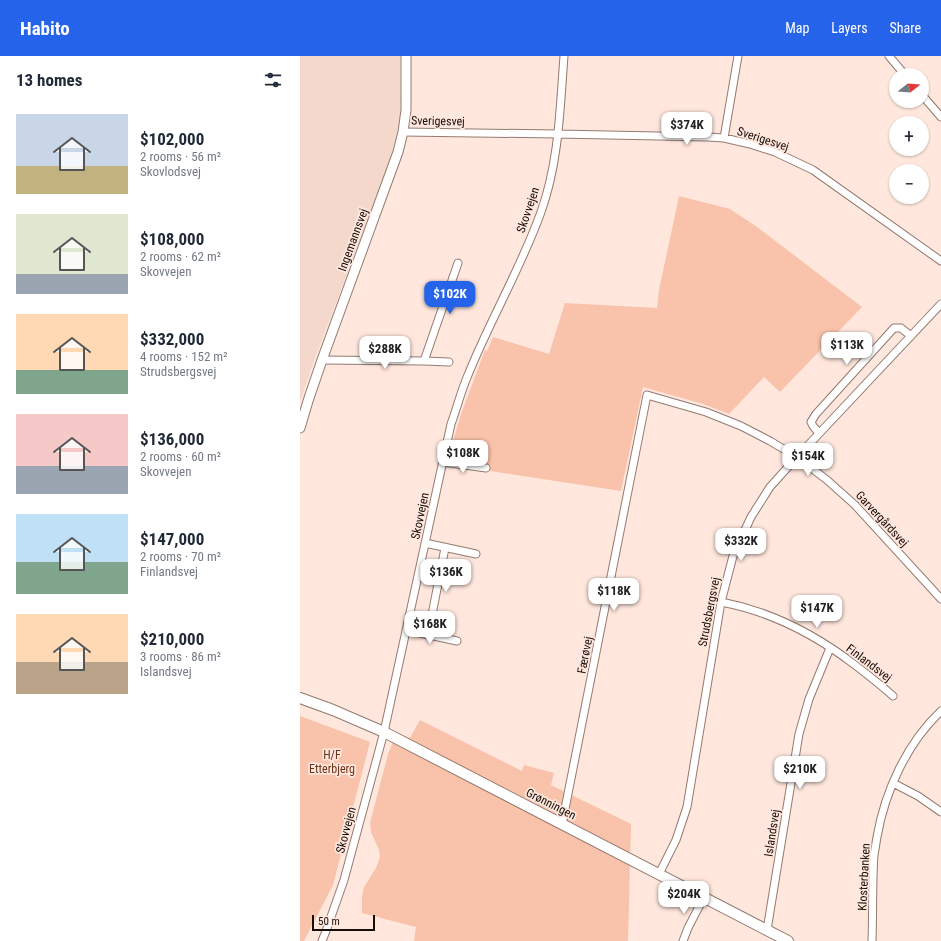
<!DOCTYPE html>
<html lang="en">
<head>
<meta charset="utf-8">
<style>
	body { margin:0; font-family:"Roboto Condensed",sans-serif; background:#f2f2f3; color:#1f2937; height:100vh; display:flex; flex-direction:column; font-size:15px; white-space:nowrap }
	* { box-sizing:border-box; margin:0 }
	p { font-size:13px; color:#747a83 }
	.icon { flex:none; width:22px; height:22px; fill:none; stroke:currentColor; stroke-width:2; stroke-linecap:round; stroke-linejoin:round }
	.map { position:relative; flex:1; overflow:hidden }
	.details { display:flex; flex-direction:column; background:#fff; width:300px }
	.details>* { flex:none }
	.needle { width:26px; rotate:73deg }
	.tools { position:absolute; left:589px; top:12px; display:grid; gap:8px }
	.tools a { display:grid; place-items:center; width:40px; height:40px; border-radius:50%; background:#fff; box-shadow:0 1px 3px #0004; font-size:20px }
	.scale { position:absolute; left:12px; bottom:10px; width:63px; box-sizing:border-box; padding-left:4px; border:2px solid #170d09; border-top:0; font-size:11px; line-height:14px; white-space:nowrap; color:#170d09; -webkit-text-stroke:3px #ffe7dd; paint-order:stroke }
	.price { position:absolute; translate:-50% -34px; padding:0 9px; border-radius:8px; background:#fff; color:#222; font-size:13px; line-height:26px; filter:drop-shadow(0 1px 2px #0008) }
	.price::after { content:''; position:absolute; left:50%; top:24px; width:12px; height:9px; margin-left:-6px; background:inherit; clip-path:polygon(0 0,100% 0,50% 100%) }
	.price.active { background:#2563eb; color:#fff }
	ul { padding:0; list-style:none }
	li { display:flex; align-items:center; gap:12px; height:100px; padding:0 16px }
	li span { display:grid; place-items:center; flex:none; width:112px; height:80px; border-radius:0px; color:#555 }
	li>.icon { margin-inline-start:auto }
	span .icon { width:48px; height:48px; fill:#fffc; stroke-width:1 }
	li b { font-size:17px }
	h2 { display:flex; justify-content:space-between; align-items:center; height:48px; padding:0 16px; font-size:17px }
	header { display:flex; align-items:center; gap:24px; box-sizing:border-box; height:56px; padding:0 20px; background:#2563eb; color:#fff }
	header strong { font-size:19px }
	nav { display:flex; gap:22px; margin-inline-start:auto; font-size:14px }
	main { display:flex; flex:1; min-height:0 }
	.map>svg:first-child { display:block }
	.built { fill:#f5d8cc }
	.green { fill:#f9c2aa }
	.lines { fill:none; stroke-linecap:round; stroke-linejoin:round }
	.minor-casing { stroke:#947a6f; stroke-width:9 }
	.tertiary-casing { stroke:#947a6f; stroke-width:11 }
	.secondary-casing { stroke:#947a6f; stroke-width:12 }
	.minor { stroke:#fff; stroke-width:7 }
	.tertiary { stroke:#fff; stroke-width:9 }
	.secondary { stroke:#fff; stroke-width:10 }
	.labels { text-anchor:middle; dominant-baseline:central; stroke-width:3.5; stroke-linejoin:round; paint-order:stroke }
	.street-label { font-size:12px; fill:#170d09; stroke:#ffe7dd }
	.park-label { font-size:12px; fill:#6b3218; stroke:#ffe7dd }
</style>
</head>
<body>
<header>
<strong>Habito</strong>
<nav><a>Map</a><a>Layers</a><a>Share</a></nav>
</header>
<main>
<section class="details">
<h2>13 homes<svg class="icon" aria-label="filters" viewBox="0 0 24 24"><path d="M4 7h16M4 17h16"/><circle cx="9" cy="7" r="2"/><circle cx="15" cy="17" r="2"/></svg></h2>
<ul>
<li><span style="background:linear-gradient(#c9d6e8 65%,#c2b280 0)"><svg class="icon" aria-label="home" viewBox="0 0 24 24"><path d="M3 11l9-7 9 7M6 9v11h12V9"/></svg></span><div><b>$102,000</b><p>2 rooms · 56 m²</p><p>Skovlodsvej</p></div></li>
<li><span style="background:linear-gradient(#dfe7d0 75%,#9aa5b1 0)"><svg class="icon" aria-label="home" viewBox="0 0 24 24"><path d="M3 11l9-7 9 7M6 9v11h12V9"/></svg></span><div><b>$108,000</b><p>2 rooms · 62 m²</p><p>Skovvejen</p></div></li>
<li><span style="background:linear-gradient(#ffd9b3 70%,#7fa58c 0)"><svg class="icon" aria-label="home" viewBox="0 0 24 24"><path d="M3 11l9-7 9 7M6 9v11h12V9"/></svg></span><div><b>$332,000</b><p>4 rooms · 152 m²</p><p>Strudsbergsvej</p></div></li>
<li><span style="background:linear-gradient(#f6c9c9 65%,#9aa5b1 0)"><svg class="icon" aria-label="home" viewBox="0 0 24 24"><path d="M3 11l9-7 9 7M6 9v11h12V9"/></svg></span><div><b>$136,000</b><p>2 rooms · 60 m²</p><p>Skovvejen</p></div></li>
<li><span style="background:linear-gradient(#bfe0f5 60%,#7fa58c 0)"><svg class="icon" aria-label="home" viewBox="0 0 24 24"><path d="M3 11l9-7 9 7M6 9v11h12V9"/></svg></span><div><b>$147,000</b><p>2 rooms · 70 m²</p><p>Finlandsvej</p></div></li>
<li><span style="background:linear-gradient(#ffd9b3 60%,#b9a48a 0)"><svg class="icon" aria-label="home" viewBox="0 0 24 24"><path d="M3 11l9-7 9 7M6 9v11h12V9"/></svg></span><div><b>$210,000</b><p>3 rooms · 86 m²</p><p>Islandsvej</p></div></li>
</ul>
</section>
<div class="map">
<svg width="641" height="885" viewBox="0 0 641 885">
	<rect width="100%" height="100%" fill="#ffe7dd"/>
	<path class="built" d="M0 0H100L101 50 97 80 87 112 14 305 0 345Z"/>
	<path class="green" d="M379 140 430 153 457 171 562 251 480 336 464 321 429 358 403 348 343 331 321 435 150 409 155 393 151 392 161 358 185 294 187 295 193 281 249 298 265 247 357 252 359 234Z
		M0 660 70 686 33 829 4 885H0Z
		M120 664 222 715 224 709 254 717 251 729 331 768 328 885H114L116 871 62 857V840L64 831 76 812 80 801 79 794 71 776 70 767 88 698 96 678 110 682Z"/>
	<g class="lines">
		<defs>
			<path id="minor" d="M589 0 605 19
				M622 39 641 61
				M103 76 258 78 408 81 424 82 450 88 475 96 513 114 641 205
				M424 82 438 0
				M22 304 124 305 149 306
				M124 305 158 207
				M519 377 513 370 511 366 516 358 594 272H601L611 280
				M143 406 186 412
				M125 487 176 498
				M421 546C469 555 516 579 555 609 568 619 581 629 593 640
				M106 574 157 585
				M128 579 145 492
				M593 727 618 740 641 756
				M262 768 347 339 406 356 441 370 470 385 497 401 527 424 555 449 641 543
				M359 818 376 784 387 751 421 546 433 500 451 461 470 431 497 401 641 248
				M467 874 499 678 509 643 530 592
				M22 885 26 875 44 824 84 676 151 368C157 352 161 335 168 319 190 264 221 212 241 156 259 106 260 52 264 0
				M383 885 388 872 404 841
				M572 885C573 857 572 828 574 799 575 793 576 787 577 781 585 735 607 687 641 655"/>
			<path id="tertiary" d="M0 372 8 345 22 304 98 96 103 76 106 54V0"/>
			<path id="secondary" d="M0 642 33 654 84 676 488 885"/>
		</defs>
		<use href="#minor" class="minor-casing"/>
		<use href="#tertiary" class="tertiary-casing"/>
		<use href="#secondary" class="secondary-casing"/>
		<use href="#minor" class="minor"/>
		<use href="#tertiary" class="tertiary"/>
		<use href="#secondary" class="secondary"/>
	</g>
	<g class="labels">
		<g class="street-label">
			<text transform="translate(138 65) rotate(1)">Sverigesvej</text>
			<text transform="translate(463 83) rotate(18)">Sverigesvej</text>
			<text transform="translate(228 154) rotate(-71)">Skovvejen</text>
			<text transform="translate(53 184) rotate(-70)">Ingemannsvej</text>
			<text transform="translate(120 460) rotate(-78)">Skovvejen</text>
			<text transform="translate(582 463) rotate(47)">Garvergårdsvej</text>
			<text transform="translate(409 556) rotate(-79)">Strudsbergsvej</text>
			<text transform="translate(285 599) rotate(-79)">Færøvej</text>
			<text transform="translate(569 607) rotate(37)">Finlandsvej</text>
			<text transform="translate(251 748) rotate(27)">Grønningen</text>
			<text transform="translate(46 774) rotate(-75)">Skovvejen</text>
			<text transform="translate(472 777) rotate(-81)">Islandsvej</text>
			<text transform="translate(564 821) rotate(-87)">Klosterbanken</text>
		</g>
		<g class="park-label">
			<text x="32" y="699">H/F<tspan x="32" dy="14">Etterbjerg</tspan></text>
		</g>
	</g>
</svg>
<div class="tools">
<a><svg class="needle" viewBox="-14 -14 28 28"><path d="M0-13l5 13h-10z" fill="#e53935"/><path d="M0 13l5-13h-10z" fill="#747a83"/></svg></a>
<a>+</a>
<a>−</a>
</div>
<div class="scale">50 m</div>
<b class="price" style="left:387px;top:90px">$374K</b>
<b class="price active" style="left:150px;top:259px">$102K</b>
<b class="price" style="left:547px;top:310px">$113K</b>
<b class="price" style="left:85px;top:314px">$288K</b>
<b class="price" style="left:163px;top:418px">$108K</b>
<b class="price" style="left:508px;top:421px">$154K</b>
<b class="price" style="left:441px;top:506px">$332K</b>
<b class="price" style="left:146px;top:537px">$136K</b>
<b class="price" style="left:314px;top:556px">$118K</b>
<b class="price" style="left:517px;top:573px">$147K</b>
<b class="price" style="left:130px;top:589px">$168K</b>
<b class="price" style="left:500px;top:734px">$210K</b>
<b class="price" style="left:384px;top:859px">$204K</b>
</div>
</main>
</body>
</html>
